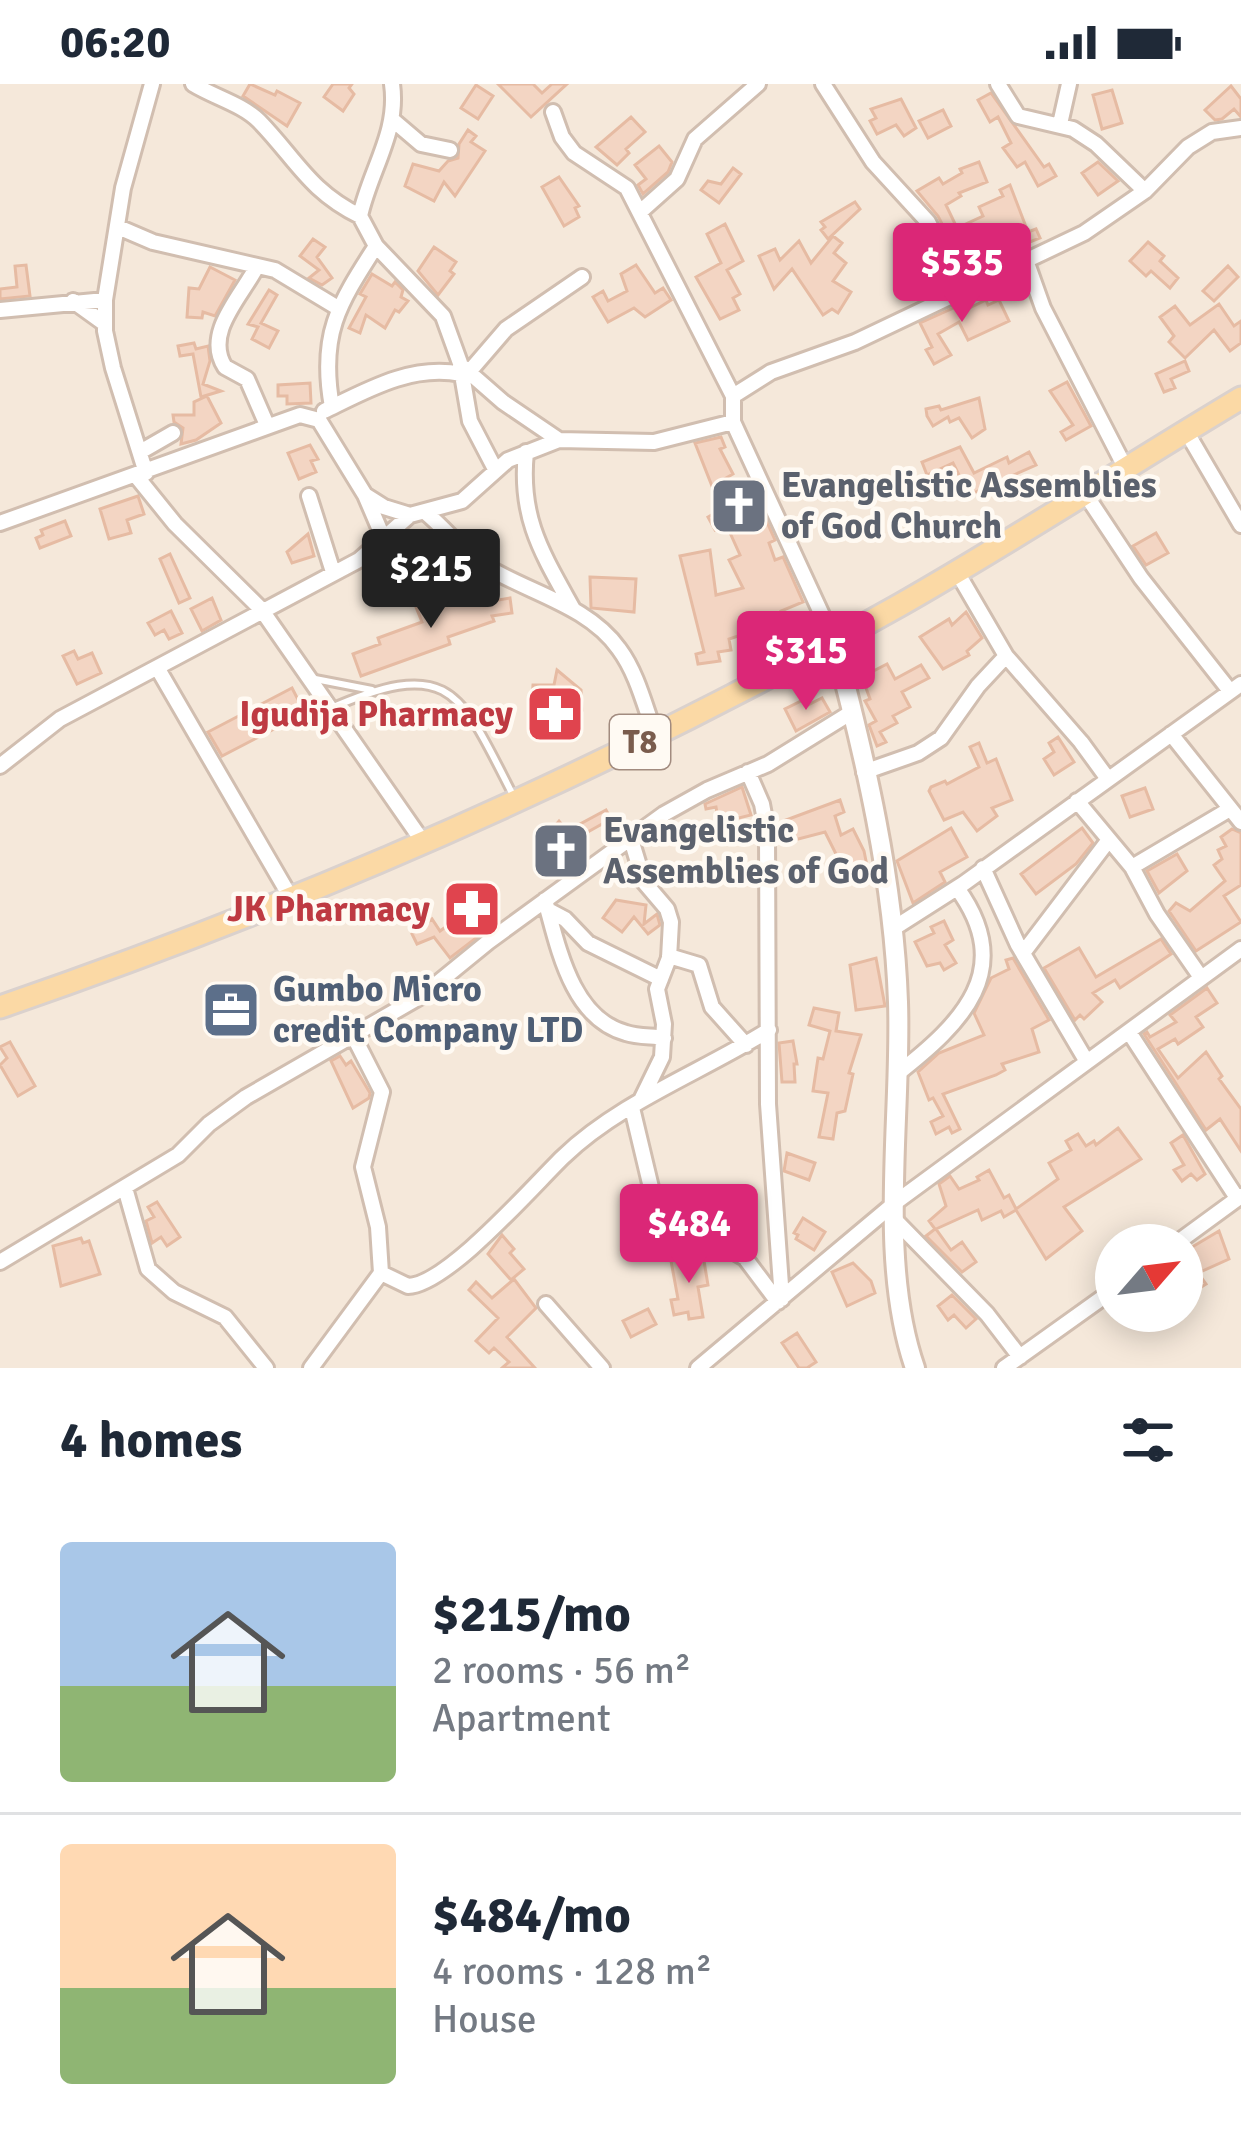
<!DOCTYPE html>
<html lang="en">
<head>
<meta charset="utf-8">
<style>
	body { margin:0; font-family:Signika,sans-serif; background:#f6f6f7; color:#1f2937; height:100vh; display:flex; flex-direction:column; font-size:45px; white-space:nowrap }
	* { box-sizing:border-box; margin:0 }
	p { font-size:39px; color:#747a83 }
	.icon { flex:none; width:66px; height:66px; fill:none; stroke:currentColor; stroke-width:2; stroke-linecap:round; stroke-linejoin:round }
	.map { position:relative; height:1284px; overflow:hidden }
	.sheet { display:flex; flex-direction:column; background:#fff; flex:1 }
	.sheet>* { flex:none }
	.needle { width:78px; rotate:62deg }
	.tools { position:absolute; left:1095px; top:1140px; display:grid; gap:24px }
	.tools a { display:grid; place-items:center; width:108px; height:108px; border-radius:50%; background:#fff; box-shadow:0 6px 30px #0003; font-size:60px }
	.price { position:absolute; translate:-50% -102px; padding:0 27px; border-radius:12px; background:#db2777; color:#fff; font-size:39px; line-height:78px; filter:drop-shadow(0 3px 6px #0008) }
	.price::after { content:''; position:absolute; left:50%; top:72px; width:36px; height:27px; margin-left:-18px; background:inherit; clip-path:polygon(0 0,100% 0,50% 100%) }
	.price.selected { background:#222; color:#fff }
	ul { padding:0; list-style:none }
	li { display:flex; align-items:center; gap:36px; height:300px; padding:0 60px }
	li+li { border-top:3px solid #e0e1e3 }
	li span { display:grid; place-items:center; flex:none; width:336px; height:240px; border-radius:12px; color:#555 }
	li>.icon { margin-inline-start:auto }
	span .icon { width:144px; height:144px; fill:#fffc; stroke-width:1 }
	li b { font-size:51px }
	h2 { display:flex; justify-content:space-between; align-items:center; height:144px; padding:0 60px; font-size:51px }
	.status { display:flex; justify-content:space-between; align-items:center; height:84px; padding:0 60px; background:#fff; direction:ltr }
	.status svg { height:33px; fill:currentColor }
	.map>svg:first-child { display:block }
	.residential { fill:#f5e8da; fill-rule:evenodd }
	.building { fill:#f3d5c3; stroke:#e6bba3; stroke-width:3 }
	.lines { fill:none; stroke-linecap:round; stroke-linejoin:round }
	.lane-casing { stroke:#d1beb0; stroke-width:12 }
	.street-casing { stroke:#d1beb0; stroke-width:20 }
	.secondary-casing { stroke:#d6c0b0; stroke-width:24 }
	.primary-casing { stroke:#dad1cd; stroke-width:27 }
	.lane { stroke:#fff; stroke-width:6 }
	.street { stroke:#fff; stroke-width:14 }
	.secondary { stroke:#fff; stroke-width:18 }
	.primary { stroke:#fbd9a5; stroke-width:21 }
	.labels { text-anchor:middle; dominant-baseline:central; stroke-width:9; stroke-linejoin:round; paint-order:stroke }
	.shield { fill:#fffaf3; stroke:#a28b7f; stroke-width:3 }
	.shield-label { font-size:33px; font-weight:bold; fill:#7a5c4d }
	.worship-label { font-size:36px; font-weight:bold; fill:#5b616d; stroke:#fffaf3; text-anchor:start }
	.health-label { font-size:36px; font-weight:bold; fill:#be3a42; stroke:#fffaf3; text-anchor:end }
	.service-label { font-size:36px; font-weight:bold; fill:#4e5e75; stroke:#fffaf3; text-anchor:start }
</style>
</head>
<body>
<div class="status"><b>06:20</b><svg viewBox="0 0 49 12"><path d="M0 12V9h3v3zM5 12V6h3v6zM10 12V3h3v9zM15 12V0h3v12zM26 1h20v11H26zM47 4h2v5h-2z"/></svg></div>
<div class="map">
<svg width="1241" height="1284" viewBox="0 0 1241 1284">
	<rect width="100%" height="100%" fill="#fdf6ec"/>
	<path class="residential" d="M0 0H1241V1284H0ZM1116 1161H1182V1227H1116Z"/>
	<path class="building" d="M250 0 275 11 277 7 300 19 287 42 243 12Z
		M333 0H352L349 4 354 10 343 27 324 13Z
		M498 0H533L542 9 552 0H567L531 33Z
		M476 1 493 12 478 35 461 24Z
		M1231 2 1241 15V33L1234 25 1222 35 1215 36 1205 26Z
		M1112 6 1122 39 1102 45 1093 11Z
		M991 9 1044 83 1049 80 1056 92 1038 102 1025 78 1017 83 1003 64 1011 59 998 33 990 38 978 16Z
		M901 15 916 44 904 52 896 41 877 50 870 37 876 34 871 25Z
		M943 26 951 42 928 54 919 37Z
		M631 33 645 48 626 65 629 69 617 81 596 63Z
		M468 46 476 52 471 58 485 67 455 112 444 98 434 117 405 102 413 80 439 87 448 77 458 74 459 60Z
		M659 62 672 78 668 88 643 110 638 101 646 95 635 81Z
		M979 78 987 98 959 109 961 112 946 121 957 144 983 132 979 123 1003 112 1000 106 1010 101 1028 148 1036 145 1040 154 1022 161 1013 142 966 164 975 182 966 186 938 132 917 107 939 94 943 100 962 89 960 85Z
		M1098 78 1118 97 1098 111 1082 89Z
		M733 84 741 90 719 119 701 106 708 97 721 100Z
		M559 93 579 122 575 124 579 133 564 142 542 103Z
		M855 118 860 125 828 155 821 146 825 143 821 138Z
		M725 140 743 177 727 186 740 210 733 214 739 226 720 235 696 193 721 179 707 150Z
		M833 152 842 159 834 169 846 179 833 197 851 208 838 229 832 225 823 231 792 185 774 205 759 172 775 165 780 176 799 157 811 179Z
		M313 155 325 163 317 173 332 194 322 201 309 194 319 186 300 172Z
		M1148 158 1164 172 1160 177 1178 194 1170 204 1151 187 1146 192 1130 177Z
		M434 163 456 178 450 187 454 190 438 211 418 187Z
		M929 165 939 183 934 186 932 182 908 195 901 181Z
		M26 181 30 212 0 215V205L17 203 15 182Z
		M636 181 655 209 663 204 671 216 645 233 634 224 608 238 593 213 603 207 608 217 627 207 621 190Z
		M1228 182 1238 193 1214 217 1203 207Z
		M210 183 235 196 215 232 203 228 202 234 187 233 189 204 199 205Z
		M372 190 392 202 395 198 403 206 401 213 408 217 399 228 395 226 385 244 366 231 360 249 349 244 366 213 360 210Z
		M269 206 277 211 261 239 278 247 269 264 252 255 258 243 248 240Z
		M986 216 988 221 999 216 1009 237 968 256 959 238 938 250 951 271 934 280 926 266 932 263 920 239 958 222 961 228Z
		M1219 220 1234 242 1241 237V259L1230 267 1214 246 1185 274 1169 258 1174 252 1160 233 1175 222 1190 241Z
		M194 259 196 265 208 262 210 277 203 300 221 307 201 313 193 270 180 272 178 262Z
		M1185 277 1189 287 1171 295 1175 304 1164 308 1156 290Z
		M1067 298 1091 342 1066 356 1061 348 1073 341 1050 307Z
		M310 299 311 319 287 320V312H278V301Z
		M207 312 221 339 196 356 181 360 183 344 174 338 173 331H194V318Z
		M979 314 985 345 972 354 959 334 950 338 948 333 933 342 927 332 926 325 939 322 941 326Z
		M721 353 725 363 720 365 733 390 712 402 695 359Z
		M310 361 318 375 311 377 316 388 299 395 288 369Z
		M960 363 974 389 1007 373 1009 379 1029 368 1036 381 969 411 953 379 927 391 922 378Z
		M138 412 144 430 127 436 131 449 109 455 100 425Z
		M745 412 756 436H766L775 456 769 459 775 476 783 473 803 518 781 527 784 534 776 538 786 555 776 561 768 542 729 555 731 566 718 568 720 577 698 580 696 570 704 568 680 472 710 466 716 511 743 504 729 476 740 471 726 440 715 446 708 433Z
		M65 437 71 452 40 464 36 454 43 451 41 446Z
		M1156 449 1168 469 1146 481 1133 462Z
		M308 450 314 472 292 479 287 468Z
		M170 470 190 514 179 519 160 475Z
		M590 493 636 495 634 528 591 524Z
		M484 508 487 518 510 514 512 529 492 532 494 537 448 553 450 560 361 592 353 570 380 560 378 554 422 538 416 523 440 514 443 522Z
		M212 514 221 536 202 547 191 525Z
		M171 527 182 549 169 555 164 546 155 551 148 539Z
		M966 528 982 554 967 567 969 571 943 585 920 553 949 535 952 541Z
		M74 567 78 575 92 569 101 589 77 600 63 572Z
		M887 580 895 595 921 581 929 594 902 608 910 623 893 632 897 639 880 648 886 658 877 662 869 641 876 637 865 617 870 615 862 593Z
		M557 586 581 606 582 626 550 628 549 617H532L533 601H554Z
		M292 604 305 629 222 672 208 648Z
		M822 614 830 628 796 647 785 625 805 615 808 621Z
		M1058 653 1074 678 1054 691 1044 675 1054 668 1049 659Z
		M979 659 987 679 996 675 1012 716 992 724 997 732 977 747 963 728 944 736 929 707 931 703 945 697 947 700 979 683 970 663Z
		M742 703 751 731 719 739 716 723 706 725 705 720Z
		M1145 704 1153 725 1130 733 1122 712Z
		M840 716 844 728 835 732 841 751 853 745 864 767 868 787 850 798 825 748 783 759 778 744 787 742 786 736Z
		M606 726 611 735 570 758 584 775 570 785 560 773 555 777 546 766 550 762 544 755 559 737 567 747Z
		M951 744 967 773 940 788 945 798 913 819 897 777Z
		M1082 744 1093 759 1076 780 1036 810 1021 790Z
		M1232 745 1241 749V801L1224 812 1241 838 1196 867 1169 827 1176 819 1190 827 1225 797 1214 781 1222 775 1218 766 1226 762 1221 753Z
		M1177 770 1187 787 1159 809 1147 787Z
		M477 811 497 838 450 874 434 853 417 860 412 850 432 835 440 847 469 826 464 820Z
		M616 816 646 821 644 840 657 830 660 841 648 850 634 833 622 848 603 834Z
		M944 837 953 856 945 861 956 879 944 886 940 879 927 882 915 858 934 849 931 843Z
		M1161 855 1171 870 1120 904 1115 896 1093 909 1102 918 1084 935 1080 931 1075 936 1044 884 1079 864 1096 893Z
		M876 874 885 922 856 926 850 881Z
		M1013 874 1049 936 1032 945 1039 968 1002 980 1005 986 996 991 943 1010 960 1045 952 1049 949 1043 936 1050 931 1038 943 1032 933 1014 929 1016 918 988 939 969 984 951 974 929 991 894 1009 885 1006 876Z
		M1207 904 1217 919 1196 933 1203 943 1178 960 1175 955 1158 965 1178 994 1206 968 1222 992 1219 995 1241 1025V1067L1220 1035 1206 1046 1144 950 1147 948 1150 953 1176 938 1170 931Z
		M814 924 839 929 836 947 861 951 849 989 853 990 845 1027 837 1029 833 1055 819 1053 828 1009 813 1007 818 974 823 975 830 947 809 941Z
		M793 957 797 980H794L795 998H782L779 959Z
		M10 958 35 1002 18 1012 0 981 7 974 0 963Z
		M340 972 346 981 351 977 370 1009 369 1014 353 1024 331 977Z
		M1118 1044 1141 1075 1064 1123 1082 1147 1046 1175 1016 1126 1004 1133 1001 1127 982 1136 978 1126 936 1145 951 1166 962 1158 976 1178 962 1188 926 1152 935 1145 929 1137 946 1122 939 1100 950 1092 959 1105 979 1096 977 1093 989 1086 1004 1114 1009 1111 1016 1125 1058 1095 1049 1079 1071 1066 1066 1057 1078 1050 1086 1062 1094 1057 1096 1061Z
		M1183 1051 1205 1090 1197 1096 1191 1090 1182 1097 1174 1086 1184 1081 1171 1059Z
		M787 1069 815 1079 809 1096 784 1087Z
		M157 1118 180 1153 167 1162 161 1153 152 1159 146 1137 154 1133 148 1123Z
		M803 1134 825 1148 814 1166 796 1155 798 1151 794 1149Z
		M1219 1147 1229 1175 1198 1189 1206 1200 1190 1210 1182 1196V1169Z
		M502 1151 514 1165 510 1169 524 1185 511 1196 488 1170Z
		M81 1154 83 1159 89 1157 100 1190 61 1202 53 1162Z
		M703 1171 708 1201 698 1203 703 1233 689 1235 688 1228 674 1231 671 1216 678 1215 671 1177Z
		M853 1179 871 1197 875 1209 847 1222 832 1188Z
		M514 1195 536 1224 507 1253 535 1284H502L509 1278 494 1264 489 1269 476 1257 498 1234 469 1206 476 1198 492 1214Z
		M952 1211 976 1235 966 1244 954 1231 948 1236 938 1222Z
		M648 1225 656 1240 631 1253 623 1237Z
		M797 1249 816 1278 807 1284H799L782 1259Z"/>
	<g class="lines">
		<defs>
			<path id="lane" d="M310 594 372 606
				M329 625C452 571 460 608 514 713"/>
			<path id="street" d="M193 0C214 13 242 20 259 37 296 75 309 107 360 132
				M392 0C399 48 370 86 360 132L376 162 443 232 460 279 470 337 495 385
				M823 0 873 78 928 138 964 207
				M998 0 1018 32 1073 45 1096 60 1145 107
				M553 28 562 53 574 69 627 104 733 312
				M394 37 421 60 450 66
				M1060 40 1069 0
				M640 128 677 95 695 55 758 0
				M118 143 153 158 275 186 338 224
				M1027 179 1043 224 1126 385
				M257 182C242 212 203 249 225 283L247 295 267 341
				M73 217 105 240
				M0 226 105 216
				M463 283 503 318 559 356
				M469 288 506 245 582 193
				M332 323C319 251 338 221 376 162
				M324 327C367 306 412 280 461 290
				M1186 347 1241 441
				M140 368 173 349
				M526 368C519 434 542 469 573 525
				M146 389 113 284 105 247V216L123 104 152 0
				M137 393 175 440 261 525 423 758
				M365 411 383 453
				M1086 411 1141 494 1230 607
				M309 412 333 488
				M425 428C446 445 463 469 487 483 530 509 589 522 619 565 637 589 645 623 655 650
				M0 439 300 331 319 336 365 411 384 423 410 431 462 417 508 376 559 356 654 358 733 338
				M957 488 1006 572 1081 658 1108 695
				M834 557 733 338V312L771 288 855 258 1084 149 1145 107 1188 63 1212 48 1241 44
				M158 585 291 814
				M1171 650 1241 738
				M0 682 60 635 359 476 410 431
				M748 688 762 720 767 747 768 1020 782 1215
				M864 688 918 669 941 654 978 602 1006 572
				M1077 717 1132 783 1157 830 1200 892
				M630 752 644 798 667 825 671 838 669 874 657 905 664 940 662 973 641 1016
				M1132 783 1230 725
				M983 784 1018 861 1087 978
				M545 816C558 862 571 934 626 949 638 953 652 952 664 954
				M548 826 565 835 588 859 661 895
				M894 844 963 800 1241 600
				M1023 869 1108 757
				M669 872 699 881 712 923 746 961
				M1129 948 1237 1114
				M897 990C962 939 1017 886 957 804
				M632 1024 654 1116 666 1128 745 1174 778 1218
				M125 1104 148 1185 174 1208 225 1233 266 1284
				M896 1137 987 1230 1020 1273
				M1174 1161 1241 1112
				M0 1178 178 1071 209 1040 246 1013 423 911 488 858 664 730 707 706 768 680 852 628
				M381 1189 408 1202C447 1201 533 1102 563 1073 620 1018 702 988 769 946
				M546 1220 602 1284
				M311 1284 381 1189 378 1143 363 1083 382 1008 354 953
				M698 1284 896 1118 1241 865
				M1004 1284 1116 1204"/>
			<path id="secondary" d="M834 557C865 673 894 797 898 918 902 1034 877 1175 915 1284"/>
			<path id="primary" d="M0 923C311 816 614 683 900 521 1016 455 1127 382 1241 314"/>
		</defs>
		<use href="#lane" class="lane-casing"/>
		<use href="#street" class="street-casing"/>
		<use href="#secondary" class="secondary-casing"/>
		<use href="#primary" class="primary-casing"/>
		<use href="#lane" class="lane"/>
		<use href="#street" class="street"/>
		<use href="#secondary" class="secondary"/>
		<use href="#primary" class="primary"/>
	</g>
	<defs>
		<symbol id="church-square" viewBox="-11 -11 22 22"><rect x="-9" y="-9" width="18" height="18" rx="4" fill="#6b7280" stroke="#fffaf3"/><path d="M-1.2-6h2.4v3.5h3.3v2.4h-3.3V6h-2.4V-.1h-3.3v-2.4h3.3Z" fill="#fff"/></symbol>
		<symbol id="pharmacy-square" viewBox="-11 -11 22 22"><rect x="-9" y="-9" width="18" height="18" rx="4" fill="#e0444e" stroke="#fffaf3"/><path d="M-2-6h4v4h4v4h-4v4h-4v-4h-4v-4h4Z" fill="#fff"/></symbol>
		<symbol id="office-square" viewBox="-11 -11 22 22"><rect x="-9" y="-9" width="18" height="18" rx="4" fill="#5c6f8a" stroke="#fffaf3"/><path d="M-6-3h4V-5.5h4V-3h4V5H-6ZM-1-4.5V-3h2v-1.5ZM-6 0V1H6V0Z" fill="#fff"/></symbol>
	</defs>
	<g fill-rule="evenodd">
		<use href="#church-square" x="706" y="389" width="66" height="66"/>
		<use href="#pharmacy-square" x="522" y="597" width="66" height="66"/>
		<use href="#church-square" x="528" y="734" width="66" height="66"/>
		<use href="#pharmacy-square" x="439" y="792" width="66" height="66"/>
		<use href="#office-square" x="198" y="893" width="66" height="66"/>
	</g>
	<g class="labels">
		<rect class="shield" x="610" y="631" width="60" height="54" rx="9"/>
		<g class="shield-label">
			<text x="640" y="658">T8</text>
		</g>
		<g class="worship-label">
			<text x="781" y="401">Evangelistic Assemblies<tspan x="781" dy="41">of God Church</tspan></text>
			<text x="603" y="746">Evangelistic<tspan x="603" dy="41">Assemblies of God</tspan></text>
		</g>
		<g class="health-label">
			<text x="513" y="630">Igudija Pharmacy</text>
			<text x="430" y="825">JK Pharmacy</text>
		</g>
		<g class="service-label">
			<text x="273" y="905">Gumbo Micro<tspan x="273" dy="41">credit Company LTD</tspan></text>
		</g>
	</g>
</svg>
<div class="tools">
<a><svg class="needle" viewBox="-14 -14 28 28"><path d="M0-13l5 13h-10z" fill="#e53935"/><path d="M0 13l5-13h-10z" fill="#747a83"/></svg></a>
</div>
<b class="price" style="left:962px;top:241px">$535</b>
<b class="price selected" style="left:431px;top:547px">$215</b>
<b class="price" style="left:806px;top:629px">$315</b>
<b class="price" style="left:689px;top:1202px">$484</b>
</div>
<section class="sheet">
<h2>4 homes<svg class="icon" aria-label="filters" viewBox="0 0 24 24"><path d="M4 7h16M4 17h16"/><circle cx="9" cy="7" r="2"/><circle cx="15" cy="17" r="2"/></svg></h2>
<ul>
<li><span style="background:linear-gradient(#a9c7e8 60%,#8fb573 0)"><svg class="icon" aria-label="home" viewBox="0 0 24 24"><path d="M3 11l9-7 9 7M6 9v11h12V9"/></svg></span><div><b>$215/mo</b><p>2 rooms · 56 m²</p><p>Apartment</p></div></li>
<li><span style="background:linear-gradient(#ffd9b3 60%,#8fb573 0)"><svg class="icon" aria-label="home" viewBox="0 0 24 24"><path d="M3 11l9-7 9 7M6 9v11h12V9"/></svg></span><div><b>$484/mo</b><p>4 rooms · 128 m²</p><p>House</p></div></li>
</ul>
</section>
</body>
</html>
